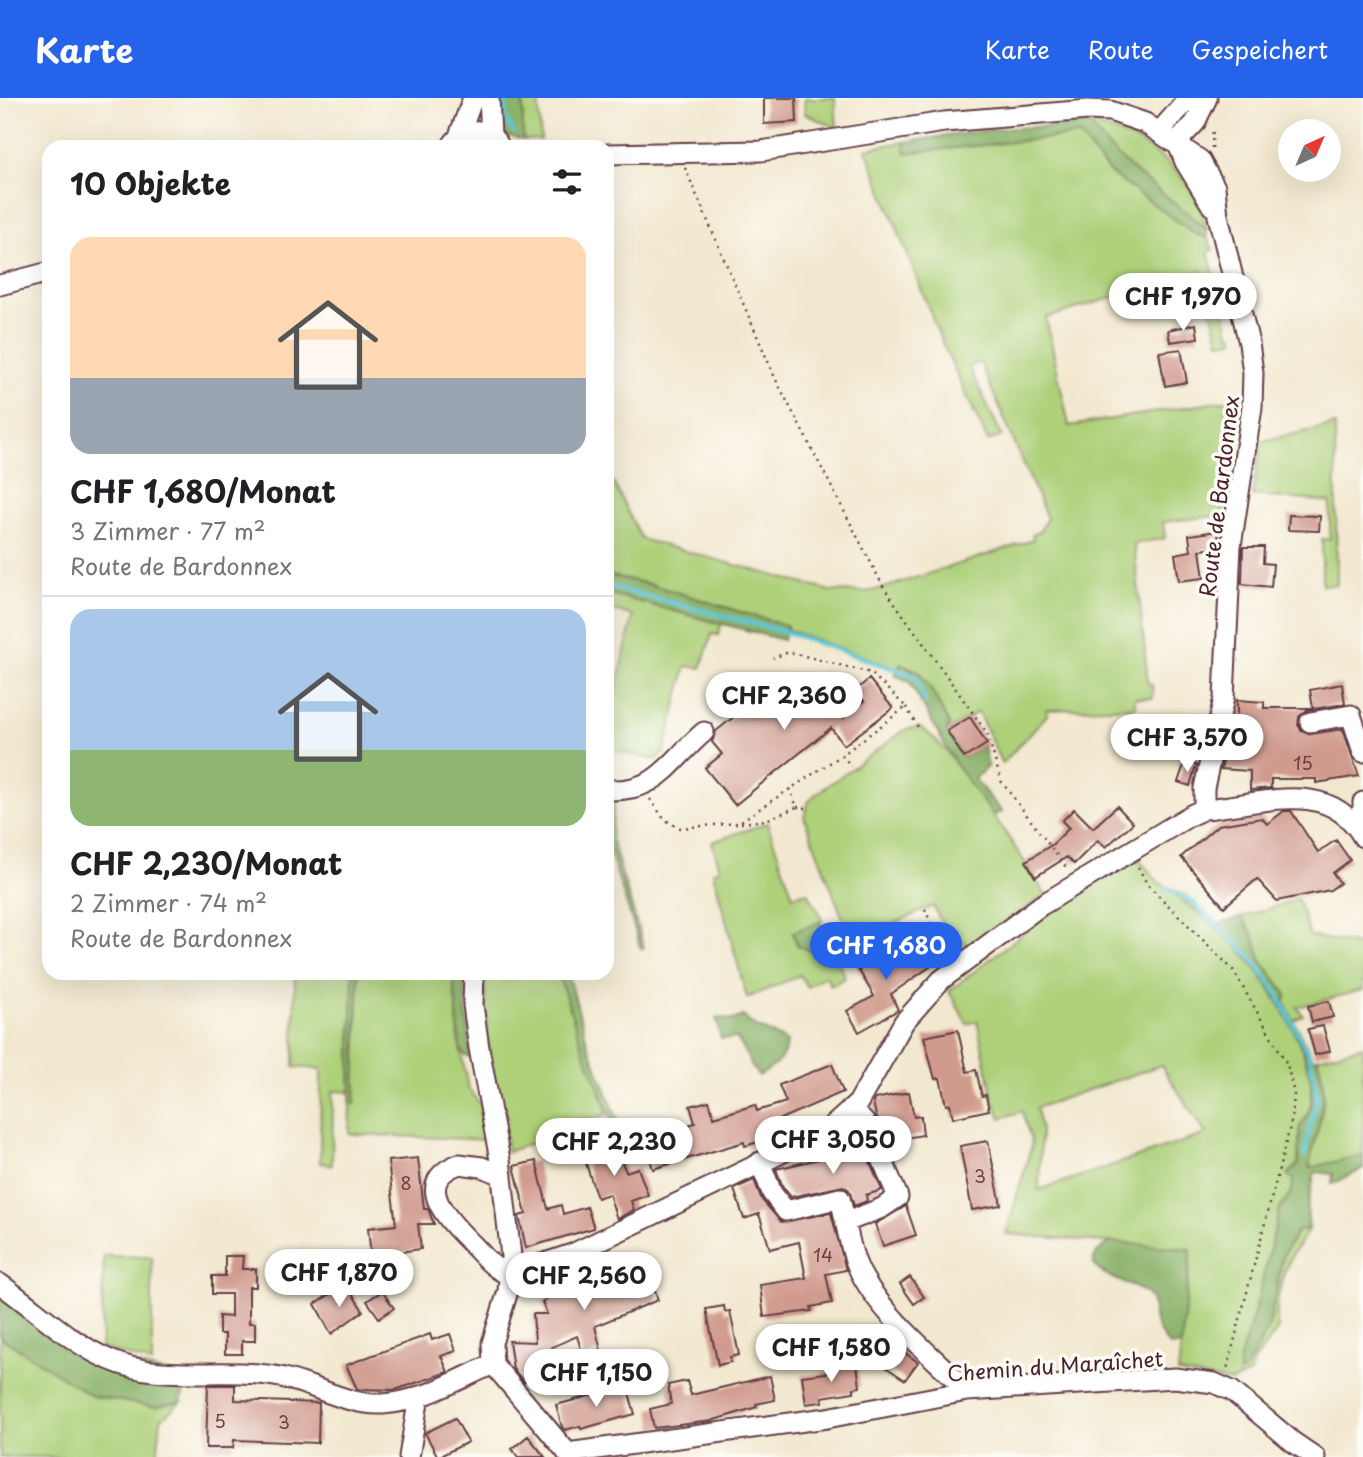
<!DOCTYPE html>
<html lang="de">
<head>
<meta charset="utf-8">
<style>
	body { margin:0; font-family:"Playpen Sans",sans-serif; background:#f6f6f6; color:#202124; height:100vh; display:flex; flex-direction:column; font-size:26px; white-space:nowrap }
	* { box-sizing:border-box; margin:0 }
	p { font-size:23px; color:#757577 }
	.icon { flex:none; width:38px; height:38px; fill:none; stroke:currentColor; stroke-width:2; stroke-linecap:round; stroke-linejoin:round }
	.map { position:relative; flex:1; overflow:hidden }
	.sheet { position:absolute; left:42px; top:42px; width:572px; height:840px; display:flex; flex-direction:column; background:#fff; border-radius:21px; box-shadow:0 7px 28px #0002 }
	.sheet>* { flex:none }
	.needle { width:46px; rotate:44deg }
	.controls { position:absolute; left:1278px; top:21px; display:grid; gap:14px }
	.controls a { display:grid; place-items:center; width:63px; height:63px; border-radius:50%; background:#fff; box-shadow:0 7px 28px #0002; font-size:35px }
	.price { position:absolute; translate:-50% -60px; padding:0 16px; border-radius:24px; background:#fff; color:#222; font-size:23px; line-height:46px; filter:drop-shadow(0 2px 4px #0008) }
	.price::after { content:''; position:absolute; left:50%; top:42px; width:21px; height:16px; margin-left:-10px; background:inherit; clip-path:polygon(0 0,100% 0,50% 100%) }
	.price.on { background:#2563eb; color:#fff }
	ul { padding:0; list-style:none }
	li { display:grid; align-content:center; gap:14px; height:371px; padding:0 28px }
	li+li { border-top:2px solid #e0e0e0 }
	li span { display:grid; place-items:center; height:217px; border-radius:21px; color:#555 }
	li>.icon { margin-inline-start:auto }
	span .icon { width:126px; height:126px; fill:#fffc; stroke-width:1 }
	li b { font-size:30px }
	h2 { display:flex; justify-content:space-between; align-items:center; height:84px; padding:0 28px; font-size:30px }
	header { display:flex; align-items:center; gap:42px; box-sizing:border-box; height:98px; padding:0 35px; background:#2563eb; color:#fff }
	header strong { font-size:33px }
	nav { display:flex; gap:38px; margin-inline-start:auto; font-size:24px }
	.map>svg:first-child { display:block }
	.green { fill:#add079; stroke:#7c7852; stroke-width:2; fill-rule:evenodd }
	.forest { fill:#8ab269; stroke:#6a684a; stroke-width:2 }
	.lines { fill:none; stroke-linecap:round; stroke-linejoin:round }
	.stream { stroke:#5dc7d7; stroke-width:4.5 }
	.building { fill:#d09a8d }
	.minor-casing { stroke:#633d44; stroke-width:23 }
	.path { stroke:#633d44; stroke-width:2.5; stroke-dasharray:2 5; stroke-linecap:butt }
	.minor { stroke:#fff; stroke-width:19 }
	.labels { text-anchor:middle; dominant-baseline:central; stroke-width:7; stroke-linejoin:round; paint-order:stroke }
	.number-label { font-size:18px; fill:#6c3e44 }
	.street-label { font-size:21px; fill:#4a1f2b; stroke:#fdfcf7 }
</style>
</head>
<body>
<header>
<strong>Karte</strong>
<nav><a>Karte</a><a>Route</a><a>Gespeichert</a></nav>
</header>
<div class="map">
<svg width="1363" height="1359" viewBox="0 0 1363 1359">
	<rect width="100%" height="100%" fill="#fdfcf7"/>
	<filter id="ink" filterUnits="userSpaceOnUse"><feTurbulence type="fractalNoise" baseFrequency=".0143" numOctaves="2"/><feDisplacementMap in="SourceGraphic" scale="14" xChannelSelector="R" yChannelSelector="G"/><feConvolveMatrix kernelMatrix="1 2 1 2 8 2 1 2 1" color-interpolation-filters="sRGB"/></filter>
	<filter id="wash" filterUnits="userSpaceOnUse"><feTurbulence type="fractalNoise" baseFrequency=".00686" numOctaves="4" result="noise"/><feDisplacementMap in="SourceGraphic" scale="28" xChannelSelector="R" yChannelSelector="G"/><feGaussianBlur stdDeviation="1.57" result="paint"/><feColorMatrix in="noise" values="0 0 0 0 0 0 0 0 0 0 0 0 0 0 0 0 0 1.4 0 .05"/><feComposite in="paint" operator="in"/></filter>
	<g filter="url(#wash)">
		<rect width="100%" height="100%" fill="#f2e8cf"/>
		<path class="green" d="M523 0H538L541 42H523Z
			M804 0H835L837 30 805 16Z
			M1089 26C1145 39 1193 72 1207 131 1167 99 1119 68 1089 26Z
			M1079 37 1110 75 1197 137 1207 139 1213 152 1208 154 1230 237 1234 236V242L1219 244 1202 172 1046 220 1069 328 1236 301 1223 417 1163 424 1165 440 1134 446 1148 586H1152L1153 600H1135V609L1046 612 1048 616 1002 666 978 614 947 633 949 626 919 573 901 566 898 571 786 531 787 528 649 486 607 477V371L641 441 830 493 865 494 884 490 1033 442 1032 437 1040 433 1047 420 980 264 969 269 1002 338 988 343 944 249 866 51 904 44 906 55Z
			M1335 327 1337 487H1322V441H1330V404L1252 397 1262 343Z
			M607 495 721 526 719 537 712 536 701 570 686 568 664 655 656 662 607 651V632L633 518 607 510Z
			M918 629C946 637 1026 767 1046 797L969 847 948 837 933 808 857 842 843 821 804 719 809 703 816 696 905 632Z
			M767 725 793 798 808 794 823 823 793 834 823 857 834 853 845 880 830 888 826 877 807 889 800 877 747 900 713 774 720 771 712 744Z
			M1137 759 1159 785 1187 798H1178C1196 813 1237 846 1250 863 1277 897 1337 990 1300 1028L1298 1066 1292 1092 1279 1113 1257 1206 1239 1263V1275L1269 1228 1283 1157 1298 1133 1309 1130C1304 1141 1296 1149 1291 1159 1281 1178 1274 1211 1278 1231L1254 1264 1250 1275 1232 1284 1178 1275 1191 1151 1006 1136 1032 1046 1022 1013 1001 1020 993 1001 977 923 967 926 949 893 1056 810ZM1161 967 1206 1036 1039 1092 1041 1032 1036 1010Z
			M1298 801 1310 838 1363 848V892L1297 909 1303 917 1293 923 1284 904 1287 897 1262 864 1255 841 1242 819Z
			M295 875H353L350 994 333 993 332 1067 320 1065 321 971 294 969Z
			M359 875H453L460 950 469 991 482 1009 486 1042 349 1036 350 1006 355 1005Z
			M484 875H565L607 1016 508 1054 488 944Z
			M1363 948V1057L1308 1071C1317 1028 1332 1002 1317 960Z
			M104 1158 152 1159V1265L101 1250Z
			M0 1239 92 1298 156 1309 181 1304 161 1321 157 1359H0Z"/>
		<path class="forest" d="M496 0H523V42L505 37 496 24Z
			M1089 26C1120 68 1167 97 1207 131V139L1197 137 1110 75 1079 37 906 55 904 44 996 31Z
			M607 477 649 486 787 528 783 542 607 495Z
			M901 566C930 577 935 600 949 626L947 633 964 660 984 648 988 668 974 681 1002 714 993 717 958 670 909 583 895 577Z
			M607 698 615 699 611 740 644 850 641 851 607 745Z
			M1177 798H1187L1219 826 1242 819 1255 841 1262 864 1287 897 1284 904 1313 961 1317 960C1332 1003 1316 1028 1309 1070L1363 1057V1071L1332 1086 1333 1076 1315 1074 1307 1110 1309 1130 1297 1133 1283 1157 1269 1228 1246 1272 1239 1275V1263L1257 1206 1279 1113 1292 1092 1293 1081 1288 1077 1298 1066 1300 1028C1337 991 1277 895 1250 863 1235 844 1197 813 1177 798Z
			M820 824 834 853 823 857 797 848 793 834Z
			M353 875H358L355 1006H350Z
			M453 875H463L471 959 465 958 460 950Z
			M558 875H568L587 944 623 1035 619 1039 584 954Z
			M743 918C757 935 771 931 787 944 786 961 772 970 759 978 747 968 748 952 736 940L721 941 716 920 733 922Z
			M1111 1144 1191 1151 1181 1248H1169C1163 1240 1158 1233 1155 1224 1153 1217 1154 1204 1149 1198 1140 1184 1059 1175 1111 1144Z
			M0 1194 77 1252 187 1280 181 1304 156 1309 92 1298 0 1239Z"/>
		<g class="lines">
			<path class="stream" d="M506 0 505 21 514 34
				M607 488 786 534 915 578 925 604
				M1166 790 1190 802 1250 858 1277 895 1310 959 1317 999 1304 1058"/>
		</g>
		<g id="blocks">
			<path class="building" d="M764 0H796L797 24 764 26Z
				M1196 226 1198 240 1170 244 1168 232Z
				M1181 251 1187 284 1165 288 1159 254Z
				M1289 417 1320 418 1319 433 1288 432Z
				M1218 433 1219 450 1200 452 1204 480 1179 483 1175 456 1191 453 1189 437Z
				M1243 449H1264L1263 465 1273 466 1271 489 1242 486Z
				M787 577 795 587 808 577 843 620 864 603 855 593 869 581 893 610 844 647 831 630 735 707 705 670 722 656 712 644 716 633Z
				M1342 586 1345 606 1307 612 1299 619 1298 627 1301 632 1311 636 1343 631 1359 678 1316 685V681H1271V690L1250 692V673L1221 671 1230 628H1234V619H1237V602L1264 604V610H1313L1310 592Z
				M970 619 987 646 964 660 947 633Z
				M1185 664 1196 667 1190 688 1178 684Z
				M1117 708 1133 725 1106 749 1098 742 1074 766 1067 759 1035 779 1026 763 1053 746 1069 730 1062 723 1074 711 1093 730Z
				M1284 713H1291L1318 754 1336 742 1350 762 1333 775 1340 785 1330 792 1277 803 1257 781 1224 809 1181 759 1218 727 1262 720 1267 726Z
				M897 845 906 858 922 848 934 866 891 896 898 912 859 934 847 913 874 898 854 864 872 853 875 858Z
				M1329 903 1333 919 1312 924 1308 908Z
				M1323 928 1330 953 1315 957 1308 931Z
				M958 932 967 974 976 972 982 998 986 997 989 1012 953 1020 950 1006 946 1007 940 980 935 981 924 939Z
				M832 966 843 994 780 1021 785 1036 745 1048 744 1044 653 1071 644 1041 695 1025 690 1008 709 1003 714 1019 755 1007 757 1013 786 1004 779 987Z
				M909 994 914 1019 921 1018 923 1037 888 1043 876 1018 873 1004 875 1001Z
				M613 1043 626 1074 638 1070 648 1097 631 1103 634 1112 617 1121 609 1096 597 1100 582 1053Z
				M988 1043 1001 1107 972 1112 960 1048Z
				M862 1045 882 1092 866 1097 867 1103 854 1108 849 1092 843 1088 791 1099 783 1089 776 1071 849 1054Z
				M418 1060 424 1111H428L434 1126H418L421 1151 371 1158 368 1130 396 1127 388 1063Z
				M536 1063 548 1111 561 1107 563 1116 587 1109 594 1130 526 1150 519 1118 526 1116 514 1068Z
				M754 1082 762 1102 781 1124 831 1115 846 1172 826 1176 832 1205 811 1209 812 1213 764 1219 760 1187 806 1180 799 1144 770 1151 759 1116 744 1121 734 1091Z
				M906 1108 916 1137 883 1148 875 1126Z
				M642 1157 658 1202 595 1228 601 1253 583 1258 577 1238 552 1249 553 1258 539 1257 540 1269 532 1271 533 1281 524 1284 513 1271 509 1243 535 1244 533 1216H547L542 1204 548 1200 545 1194Z
				M225 1158H243L242 1171H256V1189H249V1225H255V1243H242V1256H225V1236H219V1218L231 1219V1196H212V1178H225Z
				M910 1179 924 1199 914 1206 900 1186Z
				M346 1186 363 1213 331 1236 315 1206Z
				M382 1193 394 1210 379 1220 367 1203Z
				M724 1208 725 1214 730 1213 739 1257 730 1259 731 1264 718 1267 706 1211Z
				M430 1236 432 1242 450 1236 456 1253 441 1258 448 1274 395 1292 357 1291 346 1267Z
				M893 1247 918 1264 905 1282 881 1266Z
				M857 1266 860 1289 854 1290V1294L822 1299 823 1304 806 1306 802 1278 834 1274 833 1270Z
				M770 1278 775 1302 756 1306 757 1309 711 1323 654 1330 650 1311 671 1306 668 1287 687 1283 691 1297Z
				M208 1287H235V1302L319 1305 318 1345 234 1342 233 1350H206Z
				M627 1288 635 1316 581 1331 580 1328 565 1332 562 1329 556 1307Z
				M455 1320 468 1344 438 1359 425 1335Z
				M528 1338 545 1359H518L512 1351Z"/>
		</g>
	</g>
	<g filter="url(#ink)">
		<use href="#blocks" fill-opacity="0" stroke="#633d44" stroke-width="2"/>
		<g class="lines">
			<defs>
				<path id="minor" d="M489 0 491 37
					M1160 33 1189 0
					M459 38 473 0
					M1177 44 1185 64 1212 108
					M1177 44 1195 25 1207 0
					M451 49C463 28 488 27 500 49
					M607 56 761 53 944 24 1088 12 1110 13 1145 25 1200 62 1215 89 1218 118 1249 245 1253 275 1252 309 1231 448 1224 600 1204 690V711
					M0 187 49 174
					M1310 624 1351 617 1363 654
					M607 692C659 694 668 665 704 634
					M1354 724 1363 712V704
					M474 875 473 907 479 950 500 1062 511 1158 508 1193 492 1245 493 1266 571 1359
					M760 1064 772 1095 786 1113 840 1100C845 1120 848 1142 855 1162 872 1210 932 1257 967 1293
					M502 1077 482 1069 459 1066C409 1085 451 1125 472 1146 484 1158 493 1171 509 1177
					M846 1124 882 1110 898 1099 868 1028 852 1011
					M509 1177 572 1156 827 1033 858 1005 904 924 941 882 1040 808 1191 717 1204 711C1261 707 1328 678 1363 739
					M0 1186C36 1211 70 1245 110 1262 162 1285 225 1268 280 1279 314 1286 348 1308 383 1306 421 1304 459 1281 493 1266
					M567 1355 827 1320 967 1293 1175 1280 1214 1285 1232 1293 1293 1344 1315 1359
					M409 1359 419 1298"/>
			</defs>
			<use href="#minor" class="minor-casing"/>
			<path class="path" d="M1212 50 1213 29
				M685 70 776 282 884 490 987 635 1001 683 1068 772
				M906 609 918 629
				M842 657 851 668
				M650 701 664 721 679 730 738 725 842 657 906 609 871 575 789 554 773 560
				M797 709 806 710
				M741 725 766 722 797 709 790 691
				M1138 769 1147 786 1233 872 1287 966 1294 996 1292 1021 1227 1271
				M925 811 933 830 953 850"/>
			<use href="#minor" class="minor"/>
		</g>
	</g>
	<g class="labels">
		<g class="number-label">
			<text x="1303" y="664">15</text>
			<text x="980" y="1077">3</text>
			<text x="406" y="1084">8</text>
			<text x="823" y="1156">14</text>
			<text x="220" y="1322">5</text>
			<text x="284" y="1323">3</text>
		</g>
		<g class="street-label">
			<text transform="translate(1218 398) rotate(-83)">Route de Bardonnex</text>
			<text transform="translate(1055 1267) rotate(-4)">Chemin du Maraîchet</text>
		</g>
	</g>
</svg>
<div class="controls">
<a><svg class="needle" viewBox="-14 -14 28 28"><path d="M0-13l5 13h-10z" fill="#e53935"/><path d="M0 13l5-13h-10z" fill="#757577"/></svg></a>
</div>
<b class="price" style="left:1183px;top:235px">CHF 1,970</b>
<b class="price" style="left:784px;top:634px">CHF 2,360</b>
<b class="price" style="left:1187px;top:676px">CHF 3,570</b>
<b class="price on" style="left:886px;top:884px">CHF 1,680</b>
<b class="price" style="left:833px;top:1078px">CHF 3,050</b>
<b class="price" style="left:614px;top:1080px">CHF 2,230</b>
<b class="price" style="left:339px;top:1211px">CHF 1,870</b>
<b class="price" style="left:584px;top:1214px">CHF 2,560</b>
<b class="price" style="left:831px;top:1286px">CHF 1,580</b>
<b class="price" style="left:596px;top:1311px">CHF 1,150</b>
<section class="sheet">
<h2>10 Objekte<svg class="icon" aria-label="filters" viewBox="0 0 24 24"><path d="M4 7h16M4 17h16"/><circle cx="9" cy="7" r="2"/><circle cx="15" cy="17" r="2"/></svg></h2>
<ul>
<li><span style="background:linear-gradient(#ffd9b3 65%,#9aa5b1 0)"><svg class="icon" aria-label="home" viewBox="0 0 24 24"><path d="M3 11l9-7 9 7M6 9v11h12V9"/></svg></span><div><b>CHF 1,680/Monat</b><p>3 Zimmer · 77 m²</p><p>Route de Bardonnex</p></div></li>
<li><span style="background:linear-gradient(#a9c7e8 65%,#8fb573 0)"><svg class="icon" aria-label="home" viewBox="0 0 24 24"><path d="M3 11l9-7 9 7M6 9v11h12V9"/></svg></span><div><b>CHF 2,230/Monat</b><p>2 Zimmer · 74 m²</p><p>Route de Bardonnex</p></div></li>
</ul>
</section>
</div>
</body>
</html>
